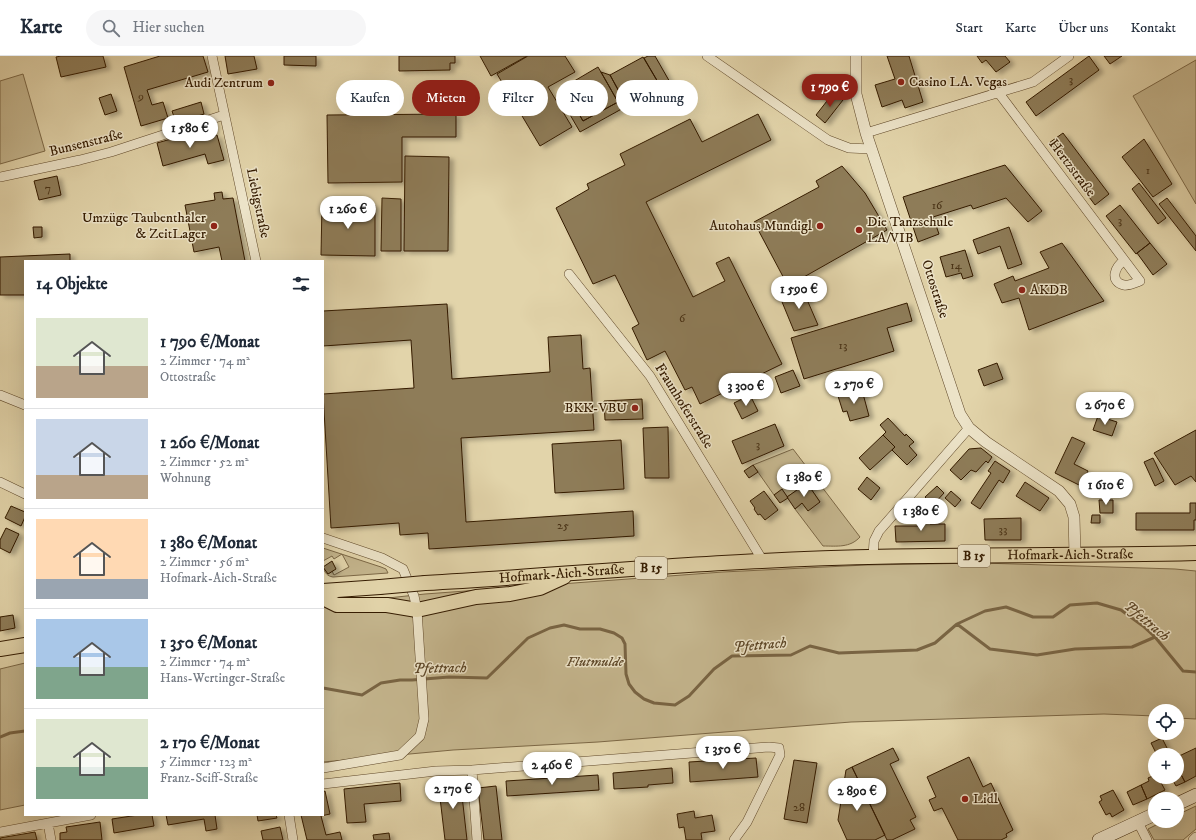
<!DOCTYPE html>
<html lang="de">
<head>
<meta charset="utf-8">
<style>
	body { margin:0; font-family:"IM FELL DW Pica",serif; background:#f6f6f7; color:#1f2937; height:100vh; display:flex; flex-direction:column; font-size:15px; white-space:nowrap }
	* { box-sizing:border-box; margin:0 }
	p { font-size:13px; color:#747a83 }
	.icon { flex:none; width:22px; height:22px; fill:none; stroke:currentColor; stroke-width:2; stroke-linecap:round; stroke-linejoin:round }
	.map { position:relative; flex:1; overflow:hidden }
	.sheet { position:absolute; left:24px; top:204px; width:300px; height:556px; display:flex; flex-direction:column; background:#fff; border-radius:0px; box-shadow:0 4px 16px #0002 }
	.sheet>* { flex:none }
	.guide { position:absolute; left:336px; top:24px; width:380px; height:36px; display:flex; gap:8px }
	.controls { position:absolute; left:1148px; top:648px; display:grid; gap:8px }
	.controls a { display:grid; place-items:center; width:36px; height:36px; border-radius:50%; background:#fff; box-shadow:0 4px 16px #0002; font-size:20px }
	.price { position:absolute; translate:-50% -34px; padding:0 9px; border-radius:14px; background:#fff; color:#222; font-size:13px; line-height:26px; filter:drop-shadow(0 1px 2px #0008) }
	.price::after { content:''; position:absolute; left:50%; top:24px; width:12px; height:9px; margin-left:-6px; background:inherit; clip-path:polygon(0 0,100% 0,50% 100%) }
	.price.selected { background:#8f2418; color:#fff }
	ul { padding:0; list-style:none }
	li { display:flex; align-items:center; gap:12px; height:100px; padding:0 12px }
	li+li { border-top:1px solid #e0e1e3 }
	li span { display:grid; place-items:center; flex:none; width:112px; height:80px; border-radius:0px; color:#555 }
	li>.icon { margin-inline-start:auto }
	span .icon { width:48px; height:48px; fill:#fffc; stroke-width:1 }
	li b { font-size:17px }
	h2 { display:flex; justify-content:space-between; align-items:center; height:48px; padding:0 12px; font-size:17px }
	.pill { padding:0 14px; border-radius:18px; background:#fff; box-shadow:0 4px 16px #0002; font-size:14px; line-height:36px }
	.pill.selected { background:#8f2418; color:#fff }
	header { display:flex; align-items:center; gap:24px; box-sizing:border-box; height:56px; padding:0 20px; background:#fff; border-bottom:1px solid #e0e1e3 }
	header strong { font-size:19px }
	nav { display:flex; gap:22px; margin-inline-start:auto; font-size:14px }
	.search { width:280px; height:36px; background:#f6f6f7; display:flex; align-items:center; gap:10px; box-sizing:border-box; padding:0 14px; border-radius:22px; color:#747a83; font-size:15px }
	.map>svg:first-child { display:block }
	.green { fill:#c4b58d; stroke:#7c6846 }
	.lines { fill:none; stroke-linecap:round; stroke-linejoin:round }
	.stream { stroke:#796443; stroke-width:3 }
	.building { fill:#8e7b58; stroke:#341b00; filter:url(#shadow) }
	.minor-casing { stroke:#60492a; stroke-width:10 }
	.tertiary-casing { stroke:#60492a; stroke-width:12 }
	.secondary-casing { stroke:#341b00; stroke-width:14 }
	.primary-casing { stroke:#341b00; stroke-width:16 }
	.minor { stroke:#ece3c8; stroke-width:9 }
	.tertiary { stroke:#ece3c8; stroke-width:11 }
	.secondary { stroke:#ece3c8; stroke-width:13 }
	.primary { stroke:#e2d4aa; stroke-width:14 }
	.primary-bridge-casing { stroke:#341b00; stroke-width:16; stroke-linecap:butt }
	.primary-bridge { stroke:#e2d4aa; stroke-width:14 }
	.poi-dot { fill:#8f2418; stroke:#ece3c8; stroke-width:1.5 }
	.labels { text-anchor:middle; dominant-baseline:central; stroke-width:3; stroke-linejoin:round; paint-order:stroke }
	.number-label { font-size:12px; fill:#4a3316 }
	.shield { fill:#ece3c8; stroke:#6b573c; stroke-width:1 }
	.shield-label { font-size:13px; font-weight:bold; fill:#341b00 }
	.poi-label { font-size:14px; fill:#341b00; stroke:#ece3c8; text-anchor:start }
	.street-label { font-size:14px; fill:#341b00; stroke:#ece3c8 }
	.park-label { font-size:14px; font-style:italic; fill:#5f492a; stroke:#ece3c8 }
	.water-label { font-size:15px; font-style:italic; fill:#5c4627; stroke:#ece3c8 }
</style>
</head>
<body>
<header>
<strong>Karte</strong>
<div class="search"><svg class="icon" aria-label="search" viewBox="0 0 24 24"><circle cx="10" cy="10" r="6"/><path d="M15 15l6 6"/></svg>Hier suchen</div>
<nav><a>Start</a><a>Karte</a><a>Über uns</a><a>Kontakt</a></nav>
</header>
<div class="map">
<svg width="1196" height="784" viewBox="0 0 1196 784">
	<defs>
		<filter id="shadow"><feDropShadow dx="4.5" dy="2.5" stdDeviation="2" flood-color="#0004"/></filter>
	</defs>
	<rect width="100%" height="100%" fill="#e2d4aa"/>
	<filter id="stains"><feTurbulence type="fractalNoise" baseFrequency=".005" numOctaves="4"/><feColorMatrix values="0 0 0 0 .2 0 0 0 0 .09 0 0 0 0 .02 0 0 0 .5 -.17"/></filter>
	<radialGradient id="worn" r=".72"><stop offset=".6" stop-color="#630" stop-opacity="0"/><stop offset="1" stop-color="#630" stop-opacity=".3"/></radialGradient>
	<path class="green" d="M1196 4V148L1133 40Z
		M23 18 45 95 0 108V25Z
		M793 393 860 481C850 492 837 490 823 490L795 453 802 447 820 446 807 427 787 441 782 434 774 439 753 409Z
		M323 492 381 511 386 513 388 517 333 521C327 520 325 517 323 511L328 518 332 515 334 519 349 511 342 498 334 503 332 500 323 505Z
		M982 507 1175 513 1196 515V663L1177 662V655H1155V660L1104 658 851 666 598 686 453 694 323 706V549L425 538 723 516 866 509Z
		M25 607V749L0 754V613Z
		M1196 750V773L1183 784H1154L1148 773 1164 765H1177V759Z"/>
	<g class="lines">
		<path class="stream" d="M957 568 990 593 1037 599 1075 593 1132 591 1155 581
			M323 632 362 639 381 627 400 624H412L449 621 487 622 528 582 550 572 564 569 580 573H600L614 577 622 582 625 588 626 618 629 628 635 636 644 643 654 647 675 649 689 640 714 613 732 600 791 599 810 590 839 597 917 594 935 587 957 568 985 555 1006 551 1033 561H1053L1070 549 1097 547 1121 554 1143 570 1155 581 1183 615 1196 616
			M0 681 10 677 25 675"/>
	</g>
	<path class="building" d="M61 0H103L106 11 61 21 56 1Z
		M160 0H203L208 16 147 34 152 49 163 46 168 62 141 70 124 11Z
		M225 0H254L257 13 228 18Z
		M284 0H316V10L284 9Z
		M399 0H455V7H450V14L399 15Z
		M480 0H527L491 20Z
		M528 0H565L575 16 548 31 572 71 540 90 497 18Z
		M648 0H655L671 28 662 33 644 2Z
		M887 0H909L923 46 905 52 902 44 882 51 875 29 895 23Z
		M977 0H1005L1010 6 996 16 986 4 982 7Z
		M1089 0 1099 14 1036 60 1026 46Z
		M1104 0H1122L1110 8Z
		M643 1 662 33 628 52 610 19Z
		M598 11 618 46 583 65 564 31Z
		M601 16 610 19 627 50 580 76 558 38 565 34 583 65 618 46Z
		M660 34 662 38 638 52 636 48Z
		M834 36 843 44 825 67 816 59Z
		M111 38 117 55 105 59 99 42Z
		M201 46 204 58 176 67 172 55Z
		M456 58V81H402V126L328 127 327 59Z
		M758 58 771 84 646 146 693 241 725 225 716 207 729 201 782 308 700 348 692 331 685 334 665 295 647 304 632 272 639 268 615 219 593 228 556 152 589 133 587 128 625 109 620 98 690 63 702 86Z
		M199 75 201 84 217 79 224 104 208 108 205 98 163 110 157 87Z
		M1063 77 1109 138 1095 149 1049 87Z
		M1144 83 1172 128 1153 141 1122 101Z
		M405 100 449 101 448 195H404Z
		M1005 109 1042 155 1028 166 1006 142 973 153 971 149 933 161 939 178 918 186 903 141Z
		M842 110 865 137 887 174 788 230 754 166 819 131 816 125Z
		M57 120 61 139 39 144 34 125Z
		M1139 127 1166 162 1158 168 1132 133Z
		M222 136 223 143 233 142 245 205H222L219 191 194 196 185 149 215 144 214 137Z
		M382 142 401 143V195H381Z
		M1167 142 1196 180V195L1159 148Z
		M322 148 375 149V200L321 199Z
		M1120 149 1150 187 1136 198 1106 160Z
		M33 171H42V181L34 182Z
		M1009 171 1022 208 1008 213 1000 190 978 198 973 184Z
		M1062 187 1104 245 1029 274 1019 242 1002 247 994 228 1013 220 1015 225 1049 212 1040 196Z
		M1150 187 1167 208 1153 219 1137 197Z
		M965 194 973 220 963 223 961 217 946 221 940 201Z
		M70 198V205H25V239H0V201Z
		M802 232 818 269 794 275 780 241Z
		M907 247 912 265 887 272 894 295 804 323 791 282Z
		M447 248 452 323 550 316 548 281 581 279 583 313 590 312 594 374 461 382 466 466 633 455 634 480 429 493 428 477 400 479 399 467 331 472 323 338 414 332 411 284 323 290V255Z
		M997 307 1003 323 984 330 978 314Z
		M793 314 800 330 781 337 775 321Z
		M862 334 869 360 850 365 847 355 843 356 838 340Z
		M750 339 758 355 742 363 734 347Z
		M642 343 643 363 605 364 604 345Z
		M1098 360 1117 366 1112 380 1093 374Z
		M888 362 905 380 906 378 914 386 909 390 917 399 907 409 892 394 895 391 883 379 886 376 880 369Z
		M775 368 784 390 742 408 732 385Z
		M668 371 669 422H645L643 372Z
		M1196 374V426L1191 420 1175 429 1154 397Z
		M883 379 895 391 870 414 859 402Z
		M1072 381 1085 387 1074 408 1088 415 1081 430 1055 417Z
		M621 384 624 433 555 437 552 388Z
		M981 392 992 401 988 407 986 405 976 416 971 414 961 424 950 414 969 393Z
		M1153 402 1164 425 1155 430 1144 406Z
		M995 405 1010 415 1003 427 999 424 980 453 971 447 991 417 988 415Z
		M753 409 758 416 749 422 744 415Z
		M867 421 880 432 871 444 858 433Z
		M1025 426 1049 442 1040 455 1016 440Z
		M807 427 820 446 808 455 802 447 795 453 787 441Z
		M937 430 944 437 933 449 925 441Z
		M782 433 788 442 780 447 774 439Z
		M764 435 778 454 765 464 760 458 758 459 754 453 755 452 750 445Z
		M951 435 961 444 955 451 945 442Z
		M1099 444H1113V457H1100Z
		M1190 447H1196V464H1194V474H1136V457H1190Z
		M11 450 25 456V461L21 470 5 462Z
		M918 459H930V468H945V485L896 486 895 470H919Z
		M1092 459H1100V467H1091Z
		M1021 462V484H985L984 463Z
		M6 472 19 478 10 497 0 492V484Z
		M332 505 336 513 328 518 323 511Z
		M13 559 15 572 0 575V561Z
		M1162 682 1168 694 1157 699 1151 687Z
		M893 692 899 704 890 708 916 761 910 764 915 773 892 784H887L852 711Z
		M1196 692V720L1185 726 1177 711V701Z
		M969 701 983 731 991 727 1013 774 1006 778 1007 781 1001 784H958L942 752 934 755 929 744 936 741 927 721Z
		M756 702 758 721 690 726 689 706Z
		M794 704 817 707 807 767 784 763Z
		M852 711 885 779 875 784H847L838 764 846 714Z
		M1177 711 1185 726 1176 730 1171 721H1177Z
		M672 712 673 727 648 729V731L614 733 613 717Z
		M598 719 599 734 507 740 506 725Z
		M1155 719V721H1158L1165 734 1147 743 1141 729 1149 725 1148 722Z
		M460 722 467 784H445L438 725Z
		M400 727 401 745 364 748 366 766 347 767 344 733Z
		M1141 729 1147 743 1133 749 1127 736Z
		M496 730 502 784H484L478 732Z
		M1113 734 1124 754 1112 761 1110 757 1106 759 1099 746 1102 744 1100 740Z
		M325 735 330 758 321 760 326 779 340 776 342 784H307L301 759H323V736Z
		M694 755 695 762 712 759 715 775 701 777 702 784H686L684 771 679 772 677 758Z
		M138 759H152L154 770 114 777 112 763Z
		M166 759H215L217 773 206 775 204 763 168 769Z
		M257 759H276L277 762 258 765Z
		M100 766 102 784H60V777L67 776 66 771Z
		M280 771 283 784H263L261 775Z
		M35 776 37 784H0V782Z
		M389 777 390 784H374L373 779Z"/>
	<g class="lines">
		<defs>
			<path id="minor" d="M212 0 256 205
				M707 0 828 84 849 92 871 93
				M998 36 1140 225C1135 227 1129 230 1124 229 1109 226 1115 210 1124 205
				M866 77 1033 26 1069 0
				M0 121 80 104 111 96 224 59
				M569 218 650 320 763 505
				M0 339 25 349
				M0 426 25 438
				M323 482 382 502 403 513 414 540 417 554 424 663 420 680 400 699 323 712
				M873 501 874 485 879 475 969 372
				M472 714 477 784
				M323 728 436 715 472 714 769 691 779 692 780 699 747 766 734 784
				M289 759 293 784
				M1138 766 1147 784
				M48 767 51 784
				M0 776 91 759
				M1193 784 1196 781"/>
			<path id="tertiary" d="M856 0V38L866 77 960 358 969 372 986 386 1059 435 1070 448 1074 461 1075 499"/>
			<path id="secondary" d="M1177 748 1196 739
				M1099 784 1155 758"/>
			<g id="primary">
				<path id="s1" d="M425 527C537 521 649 510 762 505 906 497 1051 501 1196 497"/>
				<path d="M323 535 380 531"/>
				<path d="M323 542 337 549H387L417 554 476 541 510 538 540 532 564 521"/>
				<path d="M0 593 25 589"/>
			</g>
		</defs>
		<use href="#minor" class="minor-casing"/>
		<use href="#tertiary" class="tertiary-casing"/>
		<use href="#secondary" class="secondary-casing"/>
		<use href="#primary" class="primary-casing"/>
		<use href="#minor" class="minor"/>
		<use href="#tertiary" class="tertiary"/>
		<use href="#secondary" class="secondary"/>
		<use href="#primary" class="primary"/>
		<defs>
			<path id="primary-bridge" d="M380 531 425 527"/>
		</defs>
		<use href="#primary-bridge" class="primary-bridge-casing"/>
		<use href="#primary-bridge" class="primary-bridge"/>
	</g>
	<g class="poi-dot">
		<circle cx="901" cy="26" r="4"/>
		<circle cx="271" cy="27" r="4"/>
		<circle cx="214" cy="170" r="4"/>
		<circle cx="820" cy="170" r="4"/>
		<circle cx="859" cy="174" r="4"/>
		<circle cx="1022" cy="234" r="4"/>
		<circle cx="635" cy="352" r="4"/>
		<circle cx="965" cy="743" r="4"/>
	</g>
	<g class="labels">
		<g class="number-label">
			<text x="1071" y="23">3</text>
			<text x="141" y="40">9</text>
			<text x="1148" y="114">1</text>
			<text x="48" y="132">7</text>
			<text x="937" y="149">16</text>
			<text x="1120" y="164">3</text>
			<text x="956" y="209">14</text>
			<text x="682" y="262">6</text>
			<text x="843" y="289">13</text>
			<text x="758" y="388">3</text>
			<text x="563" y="469">25</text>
			<text x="1003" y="473">33</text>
			<text x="799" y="751">28</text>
		</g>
		<g class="shield">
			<rect x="958" y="489" width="32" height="22" rx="3"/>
			<rect x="635" y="501" width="32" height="22" rx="3"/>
		</g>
		<g class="shield-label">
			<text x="974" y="500">B 15</text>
			<text x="651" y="512">B 15</text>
		</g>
		<g class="poi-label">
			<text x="909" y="26">Casino LA. Vegas</text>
			<text x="263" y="27" text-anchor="end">Audi Zentrum</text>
			<text x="206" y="162" text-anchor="end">Umzüge Taubenthaler<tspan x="206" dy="16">&amp; ZeitLager</tspan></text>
			<text x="867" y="166">Die Tanzschule<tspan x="867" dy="16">LA/VIB</tspan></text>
			<text x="812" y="170" text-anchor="end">Autohaus Mundigl</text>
			<text x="1030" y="234">AKDB</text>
			<text x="627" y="352" text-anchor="end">BKK-VBU</text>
			<text x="973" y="743">Lidl</text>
		</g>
		<g class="street-label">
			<text transform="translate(86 87) rotate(-14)">Bunsenstraße</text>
			<text transform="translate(1072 112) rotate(53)">Hertzstraße</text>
			<text transform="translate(258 147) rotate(78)">Liebigstraße</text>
			<text transform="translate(935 233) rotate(72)">Ottostraße</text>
			<text transform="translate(684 350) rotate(58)">Fraunhoferstraße</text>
			<text stroke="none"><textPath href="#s1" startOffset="646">Hofmark-Aich-Straße</textPath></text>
			<text stroke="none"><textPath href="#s1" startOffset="137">Hofmark-Aich-Straße</textPath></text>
		</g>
		<g class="park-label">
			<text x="595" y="606">Flutmulde</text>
		</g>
		<g class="water-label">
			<text transform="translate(1147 565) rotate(40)">Pfettrach</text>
			<text transform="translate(760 589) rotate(-5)">Pfettrach</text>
			<text transform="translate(440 612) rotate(-1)">Pfettrach</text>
		</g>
	</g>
	<rect width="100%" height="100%" filter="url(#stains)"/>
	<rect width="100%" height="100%" fill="url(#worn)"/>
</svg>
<div class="controls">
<a><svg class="icon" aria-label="locate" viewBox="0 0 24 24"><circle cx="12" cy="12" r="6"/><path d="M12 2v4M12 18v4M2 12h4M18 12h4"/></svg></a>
<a>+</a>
<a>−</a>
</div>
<b class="price selected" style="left:830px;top:52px">1 790 €</b>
<b class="price" style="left:190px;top:93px">1 580 €</b>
<b class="price" style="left:348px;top:174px">1 260 €</b>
<b class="price" style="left:799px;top:254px">1 590 €</b>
<b class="price" style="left:854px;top:349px">2 570 €</b>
<b class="price" style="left:746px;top:351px">3 300 €</b>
<b class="price" style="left:1105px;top:370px">2 670 €</b>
<b class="price" style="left:804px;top:442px">1 380 €</b>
<b class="price" style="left:1106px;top:450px">1 610 €</b>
<b class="price" style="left:921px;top:476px">1 380 €</b>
<b class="price" style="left:723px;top:714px">1 350 €</b>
<b class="price" style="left:552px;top:730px">2 460 €</b>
<b class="price" style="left:453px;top:754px">2 170 €</b>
<b class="price" style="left:857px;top:756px">2 890 €</b>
<div class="guide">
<a class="pill">Kaufen</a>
<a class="pill selected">Mieten</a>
<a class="pill">Filter</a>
<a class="pill">Neu</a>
<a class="pill">Wohnung</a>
</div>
<section class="sheet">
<h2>14 Objekte<svg class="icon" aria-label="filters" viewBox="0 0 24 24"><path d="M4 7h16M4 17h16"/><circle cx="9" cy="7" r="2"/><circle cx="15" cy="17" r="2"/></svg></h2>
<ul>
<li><span style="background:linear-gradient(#dfe7d0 60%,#b9a48a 0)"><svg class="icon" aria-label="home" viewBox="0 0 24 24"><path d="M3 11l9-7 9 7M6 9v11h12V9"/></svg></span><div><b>1 790 €/Monat</b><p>2 Zimmer · 74 m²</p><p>Ottostraße</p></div></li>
<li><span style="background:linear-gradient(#c9d6e8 70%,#b9a48a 0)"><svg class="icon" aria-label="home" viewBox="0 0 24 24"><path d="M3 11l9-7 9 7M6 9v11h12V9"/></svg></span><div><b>1 260 €/Monat</b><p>2 Zimmer · 52 m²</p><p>Wohnung</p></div></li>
<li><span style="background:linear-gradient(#ffd9b3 75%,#9aa5b1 0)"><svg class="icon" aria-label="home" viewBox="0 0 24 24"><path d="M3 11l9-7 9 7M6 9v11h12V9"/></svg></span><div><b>1 380 €/Monat</b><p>2 Zimmer · 56 m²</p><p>Hofmark-Aich-Straße</p></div></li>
<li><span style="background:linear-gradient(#a9c7e8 60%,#7fa58c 0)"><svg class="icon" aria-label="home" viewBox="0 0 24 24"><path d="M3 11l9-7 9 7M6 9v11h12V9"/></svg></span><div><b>1 350 €/Monat</b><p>2 Zimmer · 74 m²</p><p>Hans-Wertinger-Straße</p></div></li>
<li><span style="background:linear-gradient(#dfe7d0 60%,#7fa58c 0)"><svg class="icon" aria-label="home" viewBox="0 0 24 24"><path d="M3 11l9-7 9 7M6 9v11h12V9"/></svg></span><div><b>2 170 €/Monat</b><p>5 Zimmer · 123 m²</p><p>Franz-Seiff-Straße</p></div></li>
</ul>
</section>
</div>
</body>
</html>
